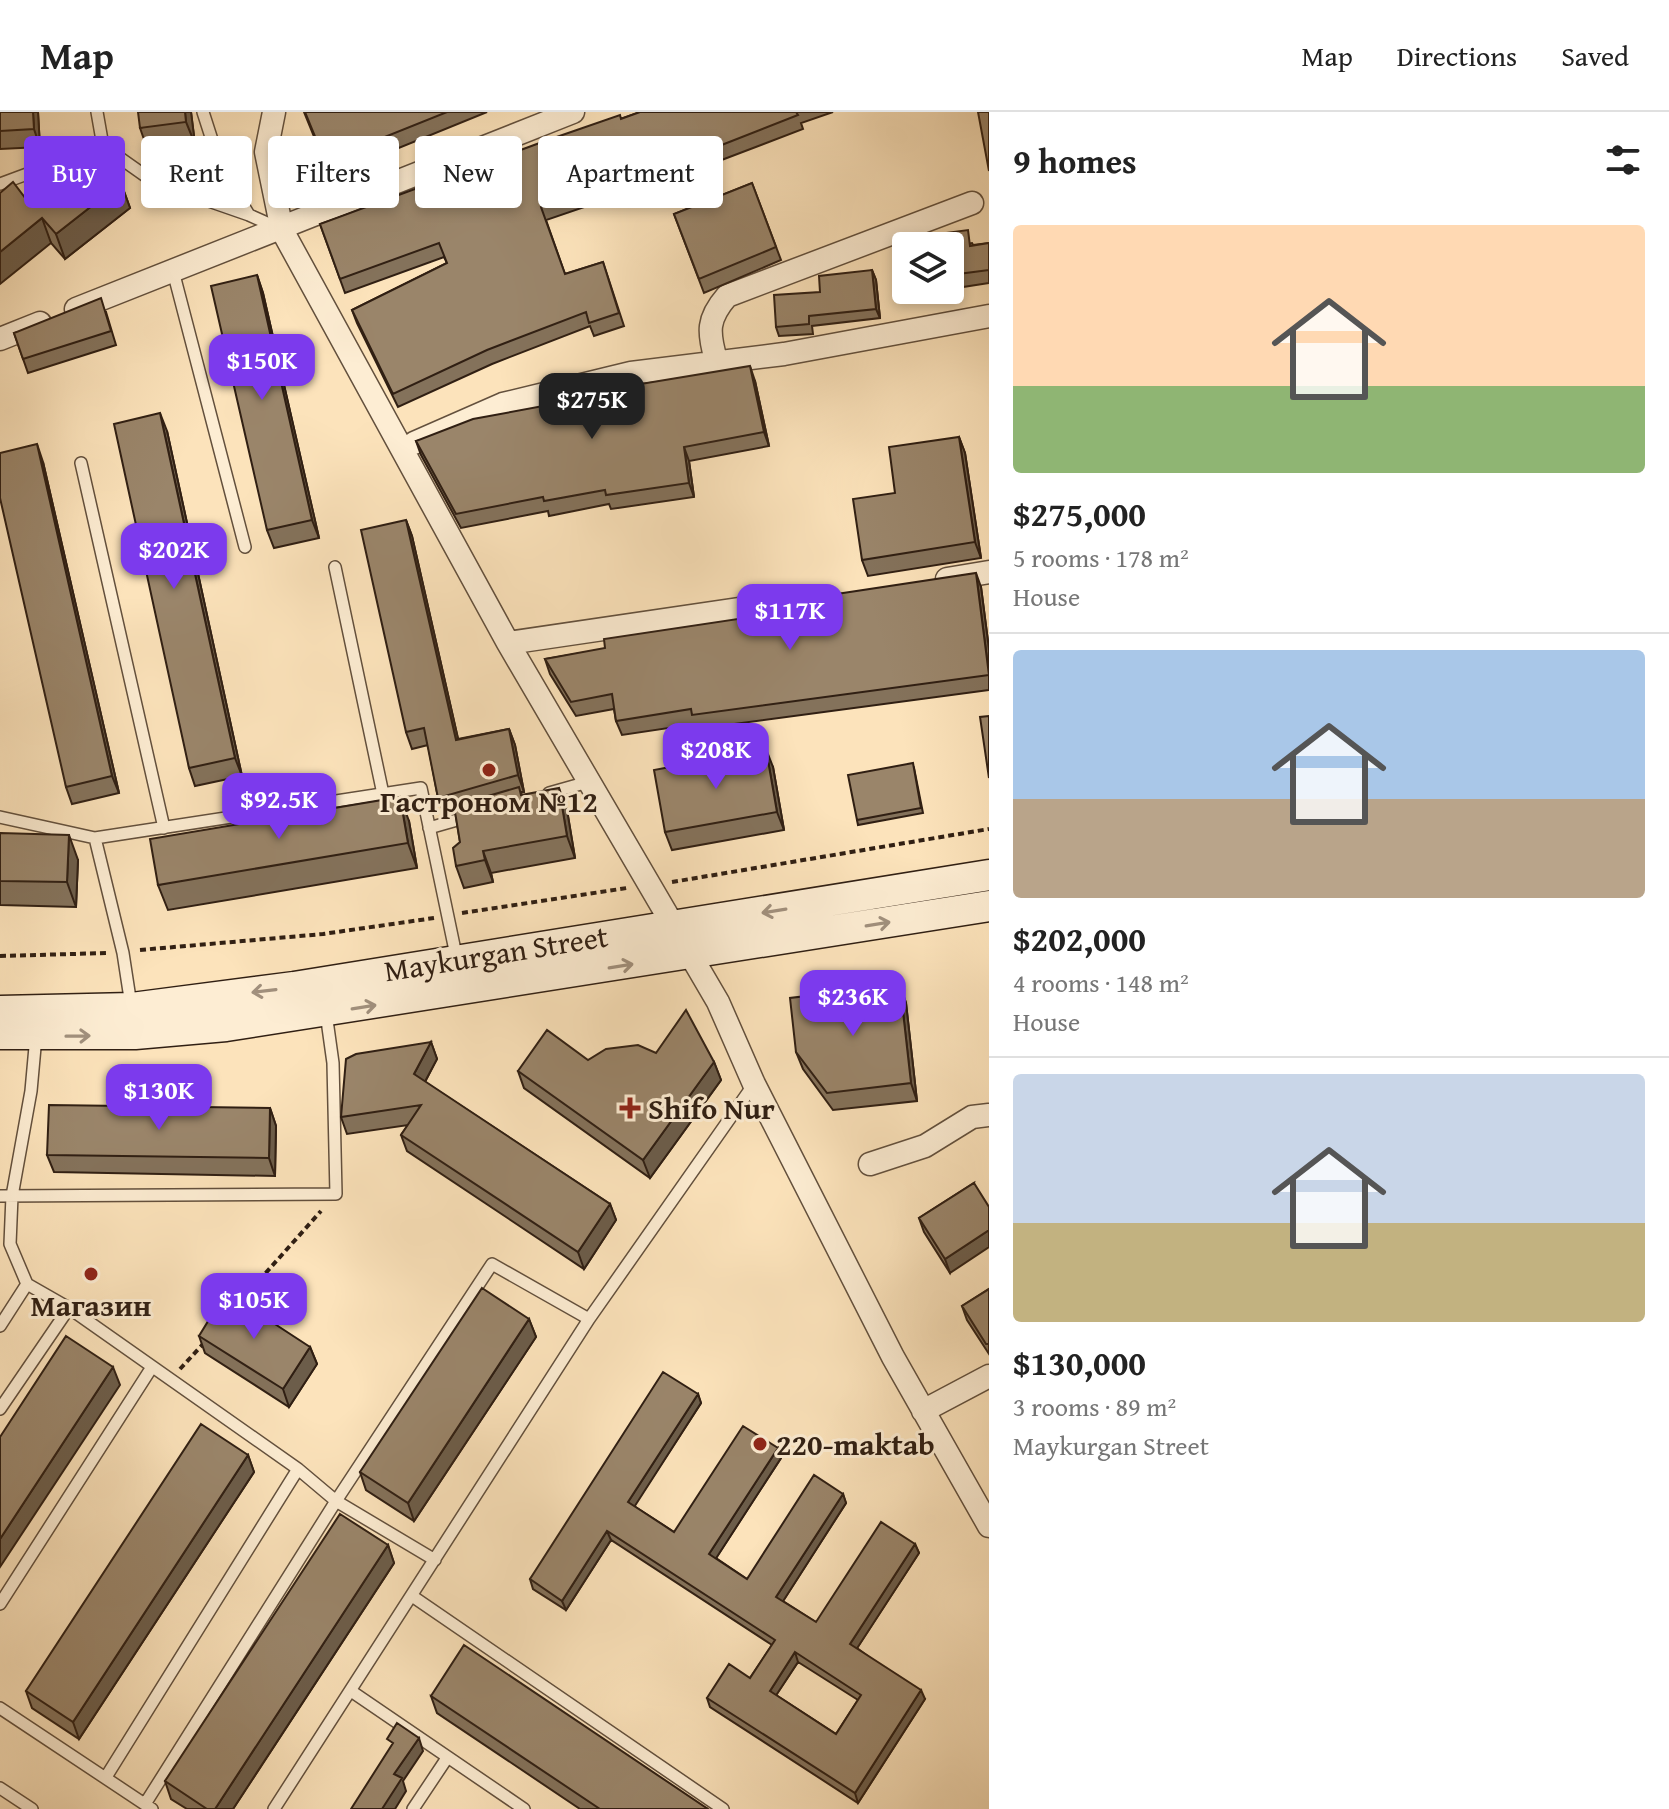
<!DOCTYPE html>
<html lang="en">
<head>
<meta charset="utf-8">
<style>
	body { margin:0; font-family:"Gentium Book Plus",serif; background:#f6f6f6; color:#222; height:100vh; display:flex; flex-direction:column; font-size:30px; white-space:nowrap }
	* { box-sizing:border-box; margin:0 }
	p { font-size:26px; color:#767676 }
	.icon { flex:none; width:44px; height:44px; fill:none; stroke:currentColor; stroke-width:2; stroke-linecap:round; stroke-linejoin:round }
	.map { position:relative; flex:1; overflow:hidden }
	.drawer { display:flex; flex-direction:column; background:#fff; width:680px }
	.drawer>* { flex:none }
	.top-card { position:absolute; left:24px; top:24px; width:760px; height:72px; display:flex; gap:16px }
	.controls { position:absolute; left:892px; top:120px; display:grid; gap:16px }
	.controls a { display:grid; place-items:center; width:72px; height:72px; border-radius:8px; background:#fff; box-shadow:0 4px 12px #0003; font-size:40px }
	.price { position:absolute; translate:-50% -68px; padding:0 18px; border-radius:16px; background:#7c3aed; color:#fff; font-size:26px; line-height:52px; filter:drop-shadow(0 2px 4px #0008) }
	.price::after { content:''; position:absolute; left:50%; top:48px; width:24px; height:18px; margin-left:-12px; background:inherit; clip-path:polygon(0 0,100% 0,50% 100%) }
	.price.on { background:#222; color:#fff }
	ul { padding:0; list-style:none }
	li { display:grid; align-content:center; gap:16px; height:424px; padding:0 24px }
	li+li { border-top:2px solid #e0e0e0 }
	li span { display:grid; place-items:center; height:248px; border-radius:8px; color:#555 }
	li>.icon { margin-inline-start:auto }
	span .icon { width:144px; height:144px; fill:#fffc; stroke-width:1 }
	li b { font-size:34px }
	h2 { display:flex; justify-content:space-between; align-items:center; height:96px; padding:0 24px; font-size:34px }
	.pill { padding:0 28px; border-radius:8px; background:#fff; box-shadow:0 4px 12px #0003; font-size:28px; line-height:72px }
	.pill.on { background:#7c3aed; color:#fff }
	header { display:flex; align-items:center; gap:48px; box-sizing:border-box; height:112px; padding:0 40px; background:#fff; border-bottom:2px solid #e0e0e0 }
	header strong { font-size:38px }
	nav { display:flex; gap:44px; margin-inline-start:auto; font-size:28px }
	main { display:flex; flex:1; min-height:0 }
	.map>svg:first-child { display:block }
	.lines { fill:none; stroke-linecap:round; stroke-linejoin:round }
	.service-casing { stroke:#63503d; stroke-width:14 }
	.minor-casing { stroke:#63503d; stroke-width:25 }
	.secondary-casing { stroke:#301f13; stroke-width:33 }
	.path { stroke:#301f13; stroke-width:4; stroke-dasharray:6 4; stroke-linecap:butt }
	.service { stroke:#fdedd3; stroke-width:11 }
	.minor { stroke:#fdedd3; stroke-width:22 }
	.secondary { stroke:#fdedd3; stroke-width:30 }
	.wall { fill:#84725b; stroke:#301f13; stroke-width:2; fill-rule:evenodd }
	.shaded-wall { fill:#6c5d4a; stroke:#301f13; stroke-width:2 }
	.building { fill:#9a856a; stroke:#301f13; stroke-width:2; fill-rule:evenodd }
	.oneway { stroke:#a1907d }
	.poi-dot { fill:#8f2418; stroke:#fdedd3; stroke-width:3 }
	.labels { text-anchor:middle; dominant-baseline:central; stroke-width:6; stroke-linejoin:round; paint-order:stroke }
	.poi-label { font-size:30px; font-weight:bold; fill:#301f13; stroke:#fdedd3 }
	.street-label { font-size:30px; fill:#301f13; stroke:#fdedd3 }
</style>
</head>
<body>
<header>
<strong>Map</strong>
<nav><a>Map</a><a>Directions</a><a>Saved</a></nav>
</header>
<main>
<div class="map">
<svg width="989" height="1697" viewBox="0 0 989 1697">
	<rect width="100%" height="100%" fill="#fce3bb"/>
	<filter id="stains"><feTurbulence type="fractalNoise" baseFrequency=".0025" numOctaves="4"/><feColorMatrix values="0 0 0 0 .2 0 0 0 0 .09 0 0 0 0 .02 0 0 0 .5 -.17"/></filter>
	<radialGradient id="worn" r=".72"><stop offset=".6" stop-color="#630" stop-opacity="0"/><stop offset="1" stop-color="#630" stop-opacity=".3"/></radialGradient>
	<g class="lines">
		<defs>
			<path id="service" d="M97 0 103 34 154 70 249 103
				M203 0 222 59 249 103 276 115
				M0 72 97 36
				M173 159 245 435
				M81 351 164 716
				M335 455 383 682
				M549 681 588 670
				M0 705 95 726 421 676 457 848
				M429 716 471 704
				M95 726 123 841 131 893
				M36 924 31 979 12 1084 10 1132 27 1172 69 1196 298 1357 336 1389 145 1692
				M0 1084 336 1082 333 951 326 901
				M0 1214 27 1172
				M0 1297 69 1196
				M435 1448 336 1389 492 1152 589 1207
				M412 1484 723 1697
				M0 1492 152 1255
				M351 1579 524 1697
				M0 1596 152 1697
				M106 1665 298 1357
				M0 1676 32 1697
				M274 1697 589 1207 754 972
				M413 1697 447 1646"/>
			<path id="minor" d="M274 0 266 40 282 118 508 531 718 890 754 972 893 1245 989 1414
				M76 197 573 0
				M0 227 40 211
				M716 248C708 220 707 207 727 184L972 91
				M414 331 503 292 631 261 784 242 989 204
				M947 467 989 460
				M508 531 774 492
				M870 1052 925 1034 972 1005 989 1003
				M923 1299 989 1264"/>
			<path id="secondary" d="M0 899 132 896 294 875 989 763
				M0 922H135L226 914 989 794"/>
		</defs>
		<use href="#service" class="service-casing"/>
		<use href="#minor" class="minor-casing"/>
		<use href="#secondary" class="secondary-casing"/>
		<path class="path" d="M672 770 989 717
			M462 801 627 776
			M140 838 323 822 434 806
			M0 844 108 841
			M868 864 870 862
			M239 1191 321 1099
			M180 1257 204 1231"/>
		<use href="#service" class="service"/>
		<use href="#minor" class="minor"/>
		<use href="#secondary" class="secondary"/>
	</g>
	<path class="wall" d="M0 0H38L40 35 0 37Z
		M191 0 195 32 148 39 140 16Z
		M304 0H487L330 64Z
		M640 0H833L801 11 803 17 719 49 546 108 565 162 603 150 624 214 594 224 590 214 492 252 398 295 357 211 352 198 447 151 444 145 345 181 320 112Z
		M121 71 130 96 65 147 51 131 26 87Z
		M752 71 781 148 704 181 674 102Z
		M972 131 973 133 989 131V171L950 177V134Z
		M872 158 876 168 880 206 812 214 813 222 779 224 776 215 820 180Z
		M257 163 263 181 319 426 274 436 267 418Z
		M106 200 116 233 28 261 14 221Z
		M755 269 769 334 689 349 694 385 611 397 609 392 549 404 548 399 461 416 421 343 416 329Z
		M167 319 242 664 195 674 189 656Z
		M959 325 965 341 981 446 868 464 862 448 895 381Z
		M43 350 119 681 72 692 66 675Z
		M406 408 412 424 458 627 509 617 515 633 524 680H521L522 683 567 698 575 746 491 761 493 770 464 776 456 754 460 730 455 699 444 702 438 686 428 633 412 637 406 620Z
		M981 475 989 537V578L697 617 695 612 622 623 616 609 614 597 576 604 550 562 545 547Z
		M773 655 784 718 672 738 665 720Z
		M914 656 923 701 858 713 857 708Z
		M409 709 417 756 168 798 158 773Z
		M0 721 78 748 76 795 0 793Z
		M900 873 906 891 917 989 833 998 803 957 796 940Z
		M431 930 437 947 425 970 610 1092 616 1108 584 1157 407 1039 401 1023 408 1013 347 1022 341 1005Z
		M656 941 714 950 721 968 650 1066 524 976 518 959 588 948Z
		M270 996 276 1014 275 1064 54 1060 47 1043Z
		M974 1071 950 1161 924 1120 919 1106Z
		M989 1177V1242L967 1208 962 1194Z
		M529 1207 536 1225 414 1409 366 1378 360 1360Z
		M199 1224 310 1235 317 1252 289 1295 205 1241Z
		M698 1282 701 1291 634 1394 674 1420 778 1336 781 1346 716 1446 747 1467 843 1382 846 1391 783 1489 816 1510 915 1432 919 1441 857 1536 925 1587 858 1691 710 1595 707 1586 750 1566 772 1533 611 1428 566 1498 533 1477 530 1467ZM798 1550 858 1588 836 1622 776 1583Z
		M248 1343 254 1360 79 1627 32 1596 26 1579Z
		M388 1433 394 1451 233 1697H187L171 1687 165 1669Z
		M431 1584 708 1697H580L437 1601Z"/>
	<path class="shaded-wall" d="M33 0H38L40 35 34 17Z
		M185 0H191L195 32 186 10Z
		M121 71 130 96 65 147 56 122Z
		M42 106 51 131 0 172V140Z
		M872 158 876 168 880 206 876 197Z
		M257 163 263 181 319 426 312 408Z
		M750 254 755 269 769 334 764 320Z
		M160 301 167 319 242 664 235 646Z
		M959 325 965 341 981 446 975 430Z
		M37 332 43 350 119 681 112 664Z
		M684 335 689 349 694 385 689 371Z
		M406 408 412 424 462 644 456 628Z
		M976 461 981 475 989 537V563Z
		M509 617 515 633 524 680 518 663Z
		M766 637 773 655 784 718 777 700Z
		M559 676 567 698 575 746 567 724Z
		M400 685 409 709 417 756 408 731Z
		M69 723 78 748 76 795 67 770Z
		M483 739 491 761 493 770 485 748Z
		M900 873 906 891 917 989 911 971Z
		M431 930 437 947 420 979 414 962Z
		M714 950 721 968 650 1066 643 1048Z
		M270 996 276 1014 275 1064 269 1046Z
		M610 1092 616 1108 584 1157 578 1140Z
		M989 1118V1135L950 1161 945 1147Z
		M529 1207 536 1225 414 1409 408 1391Z
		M310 1235 317 1252 289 1295 283 1277Z
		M113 1255 120 1273 0 1455V1427Z
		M698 1282 701 1291 631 1400 628 1390Z
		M778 1336 781 1346 713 1451 709 1442Z
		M248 1343 254 1360 79 1627 73 1610Z
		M843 1382 846 1391 780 1494 776 1485Z
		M607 1419 611 1428 566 1498 562 1489Z
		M915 1432 919 1441 854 1541 850 1532Z
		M388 1433 394 1451 233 1697H215Z
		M795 1540 798 1550 773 1588 770 1579Z
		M921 1578 925 1587 858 1691 855 1681Z
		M419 1626 423 1639 403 1669 406 1679 395 1697H382L394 1662Z"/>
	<path class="building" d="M0 0H33L34 17 0 19Z
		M138 0H185L186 10 140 16Z
		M305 0H447L325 49Z
		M640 0H796L798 3 714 36 541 95 565 162 603 150 619 201 589 211 586 200 487 238 393 282 352 198 447 151 439 131 340 167 320 112 545 29 620 3 621 7Z
		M978 0H989V59Z
		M93 35 121 71 56 122 42 106 0 140V81L13 70 26 87Z
		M752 71 776 135 699 167 674 102Z
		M968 118 970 134 989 131V159V158L950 163V134H916L915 125Z
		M872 158 876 197 809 204V212L776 215 774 183 820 180 819 164Z
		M257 163 312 408 267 418 211 174Z
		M101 186 111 219 23 247 14 221Z
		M750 254 764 320 684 335 689 371 606 383 605 378 544 389 543 385 456 402 416 329 473 307 592 285V280Z
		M160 301 235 646 189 656 114 312Z
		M959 325 975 430 862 448 853 387 895 381 889 335Z
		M37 332 112 664 66 675 0 386V341Z
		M406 408 456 628 509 617 518 663 438 686 424 616 406 620 361 418Z
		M976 461 989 563 692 603 691 597 616 609 612 582 571 590 545 547 605 536 604 527 745 506 744 496Z
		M989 604V666L980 605Z
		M766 637 777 700 665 720 654 658Z
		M913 651 921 696 857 708 848 663Z
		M519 675 521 683 559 676 567 724 483 739 485 748 456 754 453 736 460 730 454 694Z
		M400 685 408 731 158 773 150 727Z
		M0 721 69 723 67 770 0 769Z
		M900 873 911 971 827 981 796 940 790 886Z
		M686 898 714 950 643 1048 518 959 547 918 588 948 606 937 638 933 656 941Z
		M431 930 414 962 610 1092 578 1140 401 1023 421 993 341 1005 346 947 356 942Z
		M49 993 270 996 269 1046 47 1043Z
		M974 1071 989 1095V1118L945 1147 919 1106Z
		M482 1176 529 1207 408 1391 360 1360Z
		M989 1177V1232H986L962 1194Z
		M226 1180 310 1235 283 1277 199 1224Z
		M66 1224 113 1255 0 1427V1325Z
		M663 1260 698 1282 628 1390 674 1420 743 1314 778 1336 709 1442 747 1467 814 1363 843 1382 776 1485 816 1510 881 1410 915 1432 850 1532 921 1578 855 1681 707 1586 729 1552 750 1566 775 1528 607 1419 562 1489 530 1467ZM795 1540 861 1583 836 1622 770 1579Z
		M201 1312 248 1343 73 1610 26 1579Z
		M340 1402 388 1433 215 1697H207L165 1669Z
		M464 1533 708 1697H600L431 1584Z
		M397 1611 419 1626 394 1662 402 1666 382 1697H351L393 1631 387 1627Z"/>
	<defs><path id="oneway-shaft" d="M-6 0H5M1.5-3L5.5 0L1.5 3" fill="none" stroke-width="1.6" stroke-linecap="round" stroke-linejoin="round" transform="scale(2)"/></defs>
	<g class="oneway">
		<use href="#oneway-shaft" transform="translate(774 799) rotate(171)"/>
		<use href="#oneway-shaft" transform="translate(878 812) rotate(-9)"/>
		<use href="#oneway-shaft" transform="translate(621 854) rotate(-9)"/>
		<use href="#oneway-shaft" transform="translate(264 879) rotate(173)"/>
		<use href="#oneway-shaft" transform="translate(364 895) rotate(-9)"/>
		<use href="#oneway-shaft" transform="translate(78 924) rotate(-1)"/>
	</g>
	<g class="poi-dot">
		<circle cx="489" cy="658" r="8"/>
		<path d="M626 984h8v8h8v8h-8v8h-8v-8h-8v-8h8z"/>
		<circle cx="91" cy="1162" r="8"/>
		<circle cx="760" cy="1332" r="8"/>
	</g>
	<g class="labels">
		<g class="poi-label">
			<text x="489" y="689">Гастроном №12</text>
			<text x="648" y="996" text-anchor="start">Shifo Nur</text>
			<text x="91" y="1193">Магазин</text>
			<text x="776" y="1332" text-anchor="start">220-maktab</text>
		</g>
		<g class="street-label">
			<text transform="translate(496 841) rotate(-9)">Maykurgan Street</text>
		</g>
	</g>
	<rect width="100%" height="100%" filter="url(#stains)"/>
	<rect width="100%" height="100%" fill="url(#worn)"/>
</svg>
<div class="controls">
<a><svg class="icon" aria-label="layers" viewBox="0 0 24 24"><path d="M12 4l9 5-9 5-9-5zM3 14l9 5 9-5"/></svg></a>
</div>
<b class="price" style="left:262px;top:290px">$150K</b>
<b class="price on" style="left:592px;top:329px">$275K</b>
<b class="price" style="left:174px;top:479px">$202K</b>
<b class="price" style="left:790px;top:540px">$117K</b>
<b class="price" style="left:716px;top:679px">$208K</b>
<b class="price" style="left:279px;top:729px">$92.5K</b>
<b class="price" style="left:853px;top:926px">$236K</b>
<b class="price" style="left:159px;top:1020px">$130K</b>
<b class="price" style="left:254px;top:1229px">$105K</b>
<div class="top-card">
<a class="pill on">Buy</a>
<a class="pill">Rent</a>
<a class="pill">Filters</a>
<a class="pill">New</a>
<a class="pill">Apartment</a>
</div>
</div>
<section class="drawer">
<h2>9 homes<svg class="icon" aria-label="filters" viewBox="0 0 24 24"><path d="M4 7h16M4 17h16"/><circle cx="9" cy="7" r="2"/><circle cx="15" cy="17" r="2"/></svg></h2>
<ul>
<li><span style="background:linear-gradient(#ffd9b3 65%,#8fb573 0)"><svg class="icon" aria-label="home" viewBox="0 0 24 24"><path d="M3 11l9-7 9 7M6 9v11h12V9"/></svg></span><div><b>$275,000</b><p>5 rooms · 178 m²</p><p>House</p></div></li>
<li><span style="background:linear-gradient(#a9c7e8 60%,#b9a48a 0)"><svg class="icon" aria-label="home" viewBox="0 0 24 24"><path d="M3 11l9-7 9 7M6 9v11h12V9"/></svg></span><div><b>$202,000</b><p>4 rooms · 148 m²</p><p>House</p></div></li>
<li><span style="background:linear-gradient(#c9d6e8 60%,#c2b280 0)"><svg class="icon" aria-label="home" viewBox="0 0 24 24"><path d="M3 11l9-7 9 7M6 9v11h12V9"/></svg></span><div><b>$130,000</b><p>3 rooms · 89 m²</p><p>Maykurgan Street</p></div></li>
</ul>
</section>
</main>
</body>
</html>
